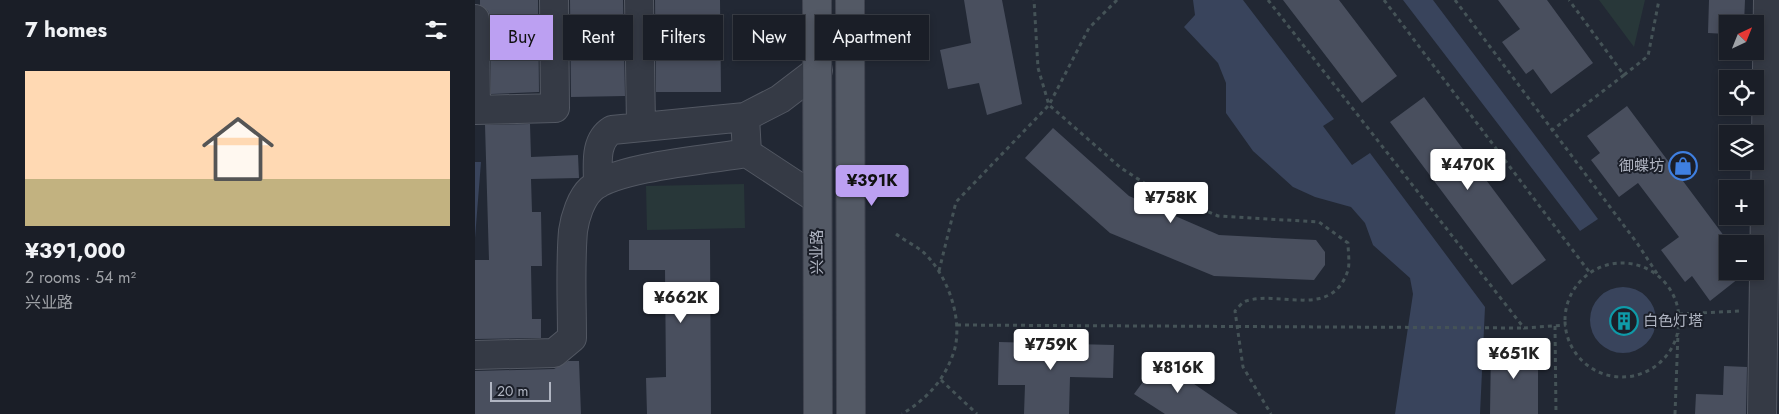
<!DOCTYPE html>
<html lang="en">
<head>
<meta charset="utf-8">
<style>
	body { margin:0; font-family:Jost,"Noto Sans SC",sans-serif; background:#23272f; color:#f1f3f6; height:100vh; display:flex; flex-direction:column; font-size:19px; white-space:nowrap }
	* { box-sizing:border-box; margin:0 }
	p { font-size:16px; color:#9fa2a7 }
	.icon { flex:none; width:28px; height:28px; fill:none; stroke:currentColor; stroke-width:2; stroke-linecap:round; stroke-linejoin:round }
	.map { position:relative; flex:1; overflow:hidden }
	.details { display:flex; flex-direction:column; background:#1a1e27; width:475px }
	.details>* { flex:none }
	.hud { position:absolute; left:15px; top:15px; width:475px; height:45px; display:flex; gap:10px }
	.needle { width:32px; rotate:43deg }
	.buttons { position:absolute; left:1244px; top:15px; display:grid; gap:10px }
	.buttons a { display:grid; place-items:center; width:45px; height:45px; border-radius:0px; background:#1a1e27; box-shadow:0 2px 8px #0003,0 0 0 1px #383c44; font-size:25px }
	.scale { position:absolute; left:15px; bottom:12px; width:61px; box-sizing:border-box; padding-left:5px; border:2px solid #b0b5c2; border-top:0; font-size:14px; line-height:18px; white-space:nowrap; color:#b0b5c2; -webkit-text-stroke:4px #1b1f29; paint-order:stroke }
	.price { position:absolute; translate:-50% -42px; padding:0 11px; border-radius:5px; background:#fff; color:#222; font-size:16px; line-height:32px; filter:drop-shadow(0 1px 2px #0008) }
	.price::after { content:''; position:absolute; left:50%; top:30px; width:15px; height:11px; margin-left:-8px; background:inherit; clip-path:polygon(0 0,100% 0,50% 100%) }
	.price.on { background:#bca0f2; color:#111 }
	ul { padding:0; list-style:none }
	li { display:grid; align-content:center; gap:10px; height:265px; padding:0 25px }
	li span { display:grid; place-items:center; height:155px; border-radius:0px; color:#555 }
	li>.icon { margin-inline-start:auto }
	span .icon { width:90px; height:90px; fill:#fffc; stroke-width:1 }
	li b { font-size:21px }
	h2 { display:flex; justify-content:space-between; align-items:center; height:60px; padding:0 25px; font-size:21px }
	.tag { padding:0 18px; border-radius:0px; background:#1a1e27; box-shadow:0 2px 8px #0003,0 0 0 1px #383c44; font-size:18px; line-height:45px }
	.tag.on { background:#bca0f2; color:#111 }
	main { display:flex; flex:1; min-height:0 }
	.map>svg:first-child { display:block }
	.green { fill:#283739 }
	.water { fill:#39445c }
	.building { fill:#494f5e }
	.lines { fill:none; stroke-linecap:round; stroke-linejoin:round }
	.minor-casing { stroke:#535863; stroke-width:30 }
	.major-casing { stroke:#3f434f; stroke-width:30 }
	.path { stroke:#455357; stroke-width:3; stroke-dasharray:4 4; stroke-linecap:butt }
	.minor { stroke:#353a45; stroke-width:28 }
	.major { stroke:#535965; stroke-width:28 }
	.labels { text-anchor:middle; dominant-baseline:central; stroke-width:4; stroke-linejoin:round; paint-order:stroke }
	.poi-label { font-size:15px; fill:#b0b5c2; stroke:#1b1f29; text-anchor:end }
	.street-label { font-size:15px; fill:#b0b5c2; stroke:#1b1f29 }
</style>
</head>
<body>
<main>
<section class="details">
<h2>7 homes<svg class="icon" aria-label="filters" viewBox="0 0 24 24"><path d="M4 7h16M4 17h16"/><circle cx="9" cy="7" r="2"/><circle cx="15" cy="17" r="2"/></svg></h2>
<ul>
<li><span style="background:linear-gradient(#ffd9b3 70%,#c2b280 0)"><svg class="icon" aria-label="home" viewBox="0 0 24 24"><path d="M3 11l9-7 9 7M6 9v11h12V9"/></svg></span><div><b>¥391,000</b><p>2 rooms · 54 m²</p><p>兴业路</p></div></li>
</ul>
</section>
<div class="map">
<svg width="1304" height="414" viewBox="0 0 1304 414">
	<rect width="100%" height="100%" fill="#222834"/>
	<path class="green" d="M1124 0H1170L1159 47Z
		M269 184 270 228 172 230 171 186Z"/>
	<path class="water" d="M718 0H768L859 119 848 126 877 165 895 153 1010 307 1005 414H920L938 294 935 278 898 245 890 223 876 207 840 197 818 187 778 151 751 113V83L743 63 709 27 720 15Z
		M928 0H958L1123 219 1105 231Z
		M0 162H6L0 238Z
		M1115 320a33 33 0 1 1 66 0a33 33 0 1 1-66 0Z"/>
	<path class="building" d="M5 0H63L64 92 16 94V19L13 11 5 5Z
		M95 0H148L150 96 96 97Z
		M180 0H245L246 92H181Z
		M489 0H527L547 104 512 115 504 83 473 89 465 50 496 43Z
		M808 0H864L922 76 887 103Z
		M1023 0H1072L1118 63 1076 94 1058 69 1051 74 1027 42 1045 29Z
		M1234 0H1270L1269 24H1252V34L1233 33Z
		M949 97 1071 260 1037 285 915 122Z
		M1152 106 1255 244H1252V271H1273L1235 301 1217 276 1210 282 1186 250 1204 237 1163 183 1144 197 1116 160 1125 153 1112 136Z
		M55 124 56 157 103 155 104 178 56 179 57 212H66L67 266H56L57 319H66V338L0 339V260H14L10 125Z
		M578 128 654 196 744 235 841 240 850 252V265L839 280 739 276 635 233 550 158Z
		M154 240H235L236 414H172L171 378 191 377 190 270H154Z
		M1141 320a8 8 0 1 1 16 0a8 8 0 1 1-16 0Z
		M524 342 639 345 638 378 595 377 594 414H549L550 385H523Z
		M1016 346 1063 347V414H1015Z
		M684 360 763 414H690L659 394Z
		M93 361H104L106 414H0V371L79 369Z
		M1249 366 1272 367 1271 414H1220L1221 394 1248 395Z"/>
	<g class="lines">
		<defs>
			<path id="minor" d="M164 0 166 125
				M0 19 1 110
				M0 110 80 108 79 0
				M123 184C123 165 119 141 137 130L270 117
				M342 199 272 153 270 117 305 99 343 70
				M0 355 79 353 97 338C97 303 95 266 98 231 100 217 106 198 116 189 139 167 236 159 272 153
				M1287 414 1293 0"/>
			<path id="major" d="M342 0 343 414
				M375 0 376 414"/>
		</defs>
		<use href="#minor" class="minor-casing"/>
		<use href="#major" class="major-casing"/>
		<path class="path" d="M642 0 614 28 574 105 646 168 674 186 743 216 844 222 873 243C873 251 875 263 873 270 857 320 805 290 771 301 767 302 763 308 760 311L768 367 796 414
			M793 0 1049 328 1091 325
			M909 0 1115 273
			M980 0 1162 243 1183 275
			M1149 75 1173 56 1184 0
			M1076 131 1149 75 1094 0
			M421 234C429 240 439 245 447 251 473 274 491 324 477 357 467 383 450 400 427 414
			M1090 320a57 57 0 1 1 114 0a57 57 0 1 1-114 0Z
			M464 271 481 202 574 105 563 68 559 0
			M1204 314 1265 311
			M482 325 1049 328
			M1080 326 1081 414
			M466 380 502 414
			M1200 414 1203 333"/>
		<use href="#minor" class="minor"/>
		<use href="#major" class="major"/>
	</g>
	<defs>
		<symbol id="shop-ring" viewBox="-11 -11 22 22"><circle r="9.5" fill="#1b1f29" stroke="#3f7fe0" stroke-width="1.5"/><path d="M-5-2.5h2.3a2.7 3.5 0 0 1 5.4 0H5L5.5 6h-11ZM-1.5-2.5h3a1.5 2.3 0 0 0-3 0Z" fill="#3f7fe0"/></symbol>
		<symbol id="building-ring" viewBox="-11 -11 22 22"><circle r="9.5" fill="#1b1f29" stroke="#0f9aa8" stroke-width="1.5"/><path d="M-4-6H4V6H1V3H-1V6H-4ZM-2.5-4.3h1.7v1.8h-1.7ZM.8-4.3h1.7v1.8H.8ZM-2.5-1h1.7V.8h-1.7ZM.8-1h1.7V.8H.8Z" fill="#0f9aa8"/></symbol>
	</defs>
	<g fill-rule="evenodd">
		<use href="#shop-ring" x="1192" y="150" width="32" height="32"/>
		<use href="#building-ring" x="1133" y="305" width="32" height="32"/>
	</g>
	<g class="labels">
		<g class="poi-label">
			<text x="1189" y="166">御蝶坊</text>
			<text x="1168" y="321" text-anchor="start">白色灯塔</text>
		</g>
		<g class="street-label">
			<text transform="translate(342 252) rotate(-90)">兴业路</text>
		</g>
	</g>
</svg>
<div class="buttons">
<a><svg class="needle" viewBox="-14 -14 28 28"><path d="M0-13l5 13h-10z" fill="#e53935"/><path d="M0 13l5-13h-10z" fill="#9fa2a7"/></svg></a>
<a><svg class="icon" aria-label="locate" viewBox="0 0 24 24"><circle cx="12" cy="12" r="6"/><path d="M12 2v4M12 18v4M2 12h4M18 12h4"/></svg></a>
<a><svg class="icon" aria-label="layers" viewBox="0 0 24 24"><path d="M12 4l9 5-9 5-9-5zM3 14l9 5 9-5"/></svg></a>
<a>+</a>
<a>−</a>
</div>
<div class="scale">20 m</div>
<b class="price" style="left:993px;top:191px">¥470K</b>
<b class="price on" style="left:397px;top:207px">¥391K</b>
<b class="price" style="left:696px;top:224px">¥758K</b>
<b class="price" style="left:206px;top:324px">¥662K</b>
<b class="price" style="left:576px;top:371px">¥759K</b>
<b class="price" style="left:1039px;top:380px">¥651K</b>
<b class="price" style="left:703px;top:394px">¥816K</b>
<div class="hud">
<a class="tag on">Buy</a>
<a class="tag">Rent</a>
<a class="tag">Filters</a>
<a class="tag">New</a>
<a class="tag">Apartment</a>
</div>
</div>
</main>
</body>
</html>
